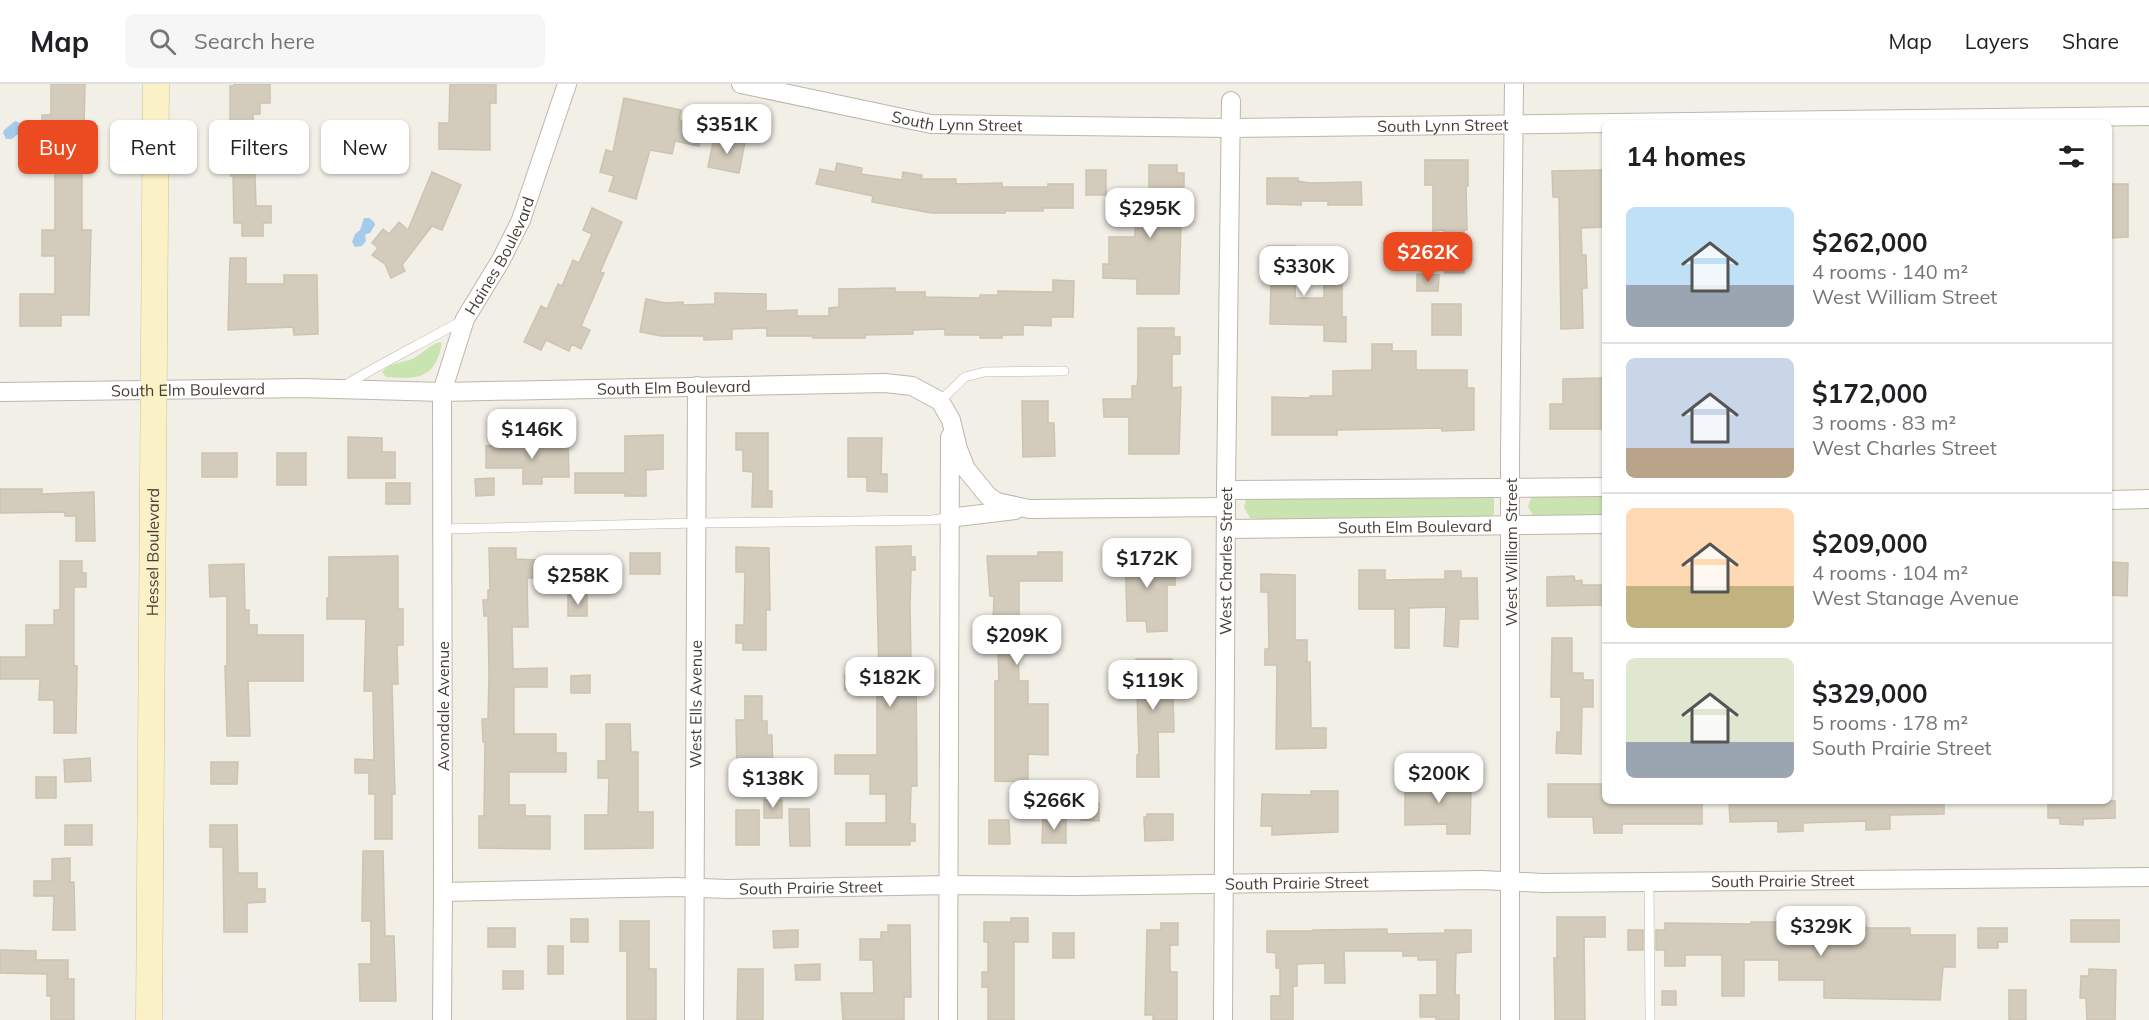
<!DOCTYPE html>
<html lang="en">
<head>
<meta charset="utf-8">
<style>
	body { margin:0; font-family:Mulish,sans-serif; background:#f6f6f6; color:#202124; height:100vh; display:flex; flex-direction:column; font-size:22px; white-space:nowrap }
	* { box-sizing:border-box; margin:0 }
	p { font-size:20px; color:#757577 }
	.icon { flex:none; width:33px; height:33px; fill:none; stroke:currentColor; stroke-width:2; stroke-linecap:round; stroke-linejoin:round }
	.map { position:relative; flex:1; overflow:hidden }
	.sheet { position:absolute; left:1602px; top:36px; width:510px; height:684px; display:flex; flex-direction:column; background:#fff; border-radius:9px; box-shadow:0 2px 4px #0004 }
	.sheet>* { flex:none }
	.hud { position:absolute; left:18px; top:36px; width:570px; height:54px; display:flex; gap:12px }
	.price { position:absolute; translate:-50% -51px; padding:0 14px; border-radius:12px; background:#fff; color:#222; font-size:20px; line-height:39px; filter:drop-shadow(0 2px 3px #0008) }
	.price::after { content:''; position:absolute; left:50%; top:36px; width:18px; height:14px; margin-left:-9px; background:inherit; clip-path:polygon(0 0,100% 0,50% 100%) }
	.price.selected { background:#ec4b22; color:#fff }
	ul { padding:0; list-style:none }
	li { display:flex; align-items:center; gap:18px; height:150px; padding:0 24px }
	li+li { border-top:2px solid #e0e0e0 }
	li span { display:grid; place-items:center; flex:none; width:168px; height:120px; border-radius:9px; color:#555 }
	li>.icon { margin-inline-start:auto }
	span .icon { width:72px; height:72px; fill:#fffc; stroke-width:1 }
	li b { font-size:26px }
	h2 { display:flex; justify-content:space-between; align-items:center; height:72px; padding:0 24px; font-size:26px }
	.chip { padding:0 21px; border-radius:9px; background:#fff; box-shadow:0 2px 4px #0004; font-size:21px; line-height:54px }
	.chip.selected { background:#ec4b22; color:#fff }
	header { display:flex; align-items:center; gap:36px; box-sizing:border-box; height:84px; padding:0 30px; background:#fff; border-bottom:2px solid #e0e0e0 }
	header strong { font-size:28px }
	nav { display:flex; gap:33px; margin-inline-start:auto; font-size:21px }
	.search { width:420px; height:54px; background:#f6f6f6; display:flex; align-items:center; gap:15px; box-sizing:border-box; padding:0 21px; border-radius:9px; color:#757577; font-size:22px }
	.map>svg:first-child { display:block }
	.green { fill:#cae4b1 }
	.water { fill:#a5cbeb }
	.building { fill:#d3cbbc; stroke:#cdc3b0; stroke-width:1.5 }
	.lines { fill:none; stroke-linecap:round; stroke-linejoin:round }
	.lane-casing { stroke:#bcb7a9; stroke-width:10 }
	.street-casing { stroke:#bcb7a9; stroke-width:20 }
	.secondary-casing { stroke:#cfc397; stroke-width:27 }
	.lane { stroke:#fff; stroke-width:9 }
	.street { stroke:#fff; stroke-width:18 }
	.secondary { stroke:#fbf1c6; stroke-width:26 }
	.labels { text-anchor:middle; dominant-baseline:central; stroke-width:4.5; stroke-linejoin:round; paint-order:stroke }
	.street-label { font-size:16px; fill:#443f35; stroke:#fff }
</style>
</head>
<body>
<header>
<strong>Map</strong>
<div class="search"><svg class="icon" aria-label="search" viewBox="0 0 24 24"><circle cx="10" cy="10" r="6"/><path d="M15 15l6 6"/></svg>Search here</div>
<nav><a>Map</a><a>Layers</a><a>Share</a></nav>
</header>
<div class="map">
<svg width="2149" height="936" viewBox="0 0 2149 936">
	<rect width="100%" height="100%" fill="#f2efe6"/>
	<path class="green" d="M441 258C442 265 439 270 437 276 427 298 406 294 386 293L382 288C389 279 401 279 412 275 423 270 429 260 441 258Z
		M1486 409 1494 414V430L1486 435H1261L1250 434 1244 423 1246 415 1251 412Z
		M1538 409H1605V434H1539L1533 431 1528 423 1531 414Z"/>
	<path class="water" d="M15 37 23 40 22 47 12 55H6L3 49 4 46Z
		M364 134H369L374 138 375 141 370 149 365 151 366 157 362 162 355 163 352 158 355 150 360 146Z"/>
	<path class="building" d="M51 0H85L83 81H82V146H91L89 231H61V242H20V210H55V172H42V146H55V81H43L42 45V31H51Z
		M234 0H270V19H260V30H253L256 122H271V139H263V152H242V139H234L233 92H231L230 58V2H234Z
		M450 0H496V19H490V66L439 65V39H449Z
		M624 14 681 26 679 36 703 41 699 62 675 57 672 70 650 66 636 115 609 107 614 92 600 88 606 66 613 68Z
		M714 53 745 58 739 89 708 83Z
		M1425 76H1468V102H1466L1467 146H1464V189H1445L1444 146 1433 147V101H1425Z
		M837 79 862 84 861 90 902 96 903 88 922 91 921 95H956V100L1002 99V103H1048V100H1073V124H1043V127H1005V129H931L872 118 873 112 816 100 820 85 835 88Z
		M1149 81H1177V89H1184V103H1176V110H1161L1160 137 1181 138 1179 210H1137V195L1103 194V180H1109V153H1135L1136 123H1124V107H1149Z
		M1086 86H1106V111H1086Z
		M1605 86V143L1581 144 1582 171H1586L1587 204H1582L1583 244 1561 245 1559 113H1553L1552 87Z
		M432 88 461 101 442 146 432 142 402 181 405 187 391 194 385 180 372 171 378 164 372 159 383 145 389 150 399 138 408 146Z
		M1267 94H1298V97L1310 99 1361 98 1362 121H1328V117H1301V121L1267 120Z
		M2109 100H2128V153L2109 154Z
		M592 124 622 138 600 188 604 189 581 242 590 246 581 265 572 260 569 267 546 256 541 266 524 258 541 222 547 225 558 200 562 202 573 176 579 179 592 150 583 146Z
		M1268 162H1296L1295 214H1324V191L1342 192V233H1346V258L1324 257V241L1270 240 1271 200H1268Z
		M230 174H246V200H284V191H317L318 250 294 251 293 243 228 246Z
		M1417 190 1439 191 1438 207H1417Z
		M1053 196 1074 197 1073 233H1051V242L1023 241V251H1002V254H980V251H945V245L913 246V250L865 251V254H813V252H767V244L732 245V255L704 256V252H661L640 248 646 215 665 219 683 218V221L715 220V209L766 210V227L797 226V232H829V224L839 223V205L895 204V208H925V213L980 214V211H998V207L1053 208Z
		M1432 220H1461V251H1432Z
		M1138 244H1174V253H1180V270H1172V304L1181 303 1179 370H1129V333H1104L1103 315H1132V302H1137L1138 292Z
		M1372 260H1392V267H1416V286H1467V304H1474V346L1442 347V344L1337 346V351H1272V313L1309 314 1310 312H1333V287L1372 286Z
		M1605 294V345H1550V320H1563V295Z
		M1022 317H1048V339H1054L1055 372 1023 373Z
		M736 349H768V407H772V423H752L753 388 743 387V366H736Z
		M663 351V385L646 386V412H625V409H575V389H625V352Z
		M348 353 382 354V368H395V394H348Z
		M848 354H882L881 390H887V408L867 407V393H848Z
		M555 356H568L569 393H542V400H523V384H486V362L555 360Z
		M202 369H237V393H202Z
		M277 369H306V401H277Z
		M494 394V411L476 412 475 395Z
		M386 399H410V420H386Z
		M0 405H42V410L94 408 95 457H76V432H65V428L0 429Z
		M911 462V473H915V486H911L910 520 911 578H916L917 702H911L910 740H915V757H910V761H846V739H886V710H870V690H835V671H877V607L845 606V591H879L876 463Z
		M736 463 769 464 770 526H766V566H743V559H736V541H744L745 488H736Z
		M489 464H516V475L537 476V494H527L528 543H512L513 585 547 584V603H514V650H556V669H566V688H509V721H525V732H550V765L479 764V732H484L485 658H483L482 635H488L489 592 488 532H484L483 516H488V506H490Z
		M1156 464V485H1175V501H1167V547L1147 548 1146 537H1127L1125 465Z
		M1038 468H1062V497H1019V538H1017L1019 597H1028V620H1048V671L1028 670V698L995 697V597H999L997 538H993L994 512H990L987 472H1038Z
		M630 469H660V490H630Z
		M398 472V525H403V561H397L398 600H392L395 710H392V755H375V710H369V689H355V675L374 676 373 607H364L366 535H327V514H329V473Z
		M60 477H82V489H86V503H74V582H77L76 649H54V616H39L40 595H0V573H26V541H54V526H60Z
		M2109 478 2128 479 2127 512 2109 511Z
		M244 480 245 526H249V541H257V551H303V597H248L250 652H227L225 582H227V512L210 513 209 481Z
		M1359 486H1385V496L1445 495V487H1461V494H1477L1478 535H1459L1458 563 1444 562 1446 523 1409 524V564H1395V525H1359Z
		M1261 490 1295 491V556H1307V578H1310L1311 644H1326V664L1276 665 1277 581H1265V565H1269L1268 508H1261Z
		M1574 492 1575 497 1582 496V501H1605V521L1547 522V493Z
		M568 511H587V532H568Z
		M1552 554H1572V589H1583V596H1593V623H1582L1581 670 1556 669 1557 648H1561V613H1551Z
		M1136 575H1172L1174 648H1158L1159 693H1137V671H1139Z
		M590 591V609H571V592Z
		M745 612H762V637H767V651H772L773 695 737 696 736 636H745Z
		M606 640H630L631 668H638V728H653V764L585 765V731H608L609 694H598V677H606Z
		M90 674 91 697 65 698 64 676Z
		M211 678H238L237 700H211Z
		M1437 683 1454 684 1453 706H1471L1470 750H1447V740L1405 741V702H1436Z
		M36 693H56V714H36Z
		M1548 700H1605V717H1702V740H1622V749H1594L1593 733H1548Z
		M1311 707H1338V748L1272 751V742H1261L1262 710 1311 711Z
		M1016 711 1032 712V732H1016Z
		M764 716H782V734H764Z
		M1729 717H1944V730L1890 731V745L1866 746V737L1803 739V747L1778 748V737L1730 738Z
		M2048 717H2115V734L2083 735V741L2060 740V734H2048Z
		M1081 718 1099 719V737L1081 736Z
		M789 725H809L810 762H790Z
		M736 726H759V761H736Z
		M1147 730H1173V756L1145 757 1144 733H1147Z
		M1043 734H1066V759H1042Z
		M989 736H1009L1010 760H989Z
		M65 741H92V761H65Z
		M210 741H237L238 789H257V805H265V818L247 819V848H224L223 763H210Z
		M363 767H383L385 852H394L396 917H360L359 880H371V837H362Z
		M70 774V798H74L75 846H53L54 812H34V797H52V775Z
		M1557 833H1605V853H1584L1585 936H1555L1554 874H1557Z
		M1011 834H1028V858H1014V936H988V903H982V888H988V858H984V838H1011Z
		M571 835H588V858H571Z
		M2071 836H2119V858H2071Z
		M620 837H649V885H656V936H627V867H620Z
		M1751 838H1783V847H1842V843H1866V844H1910V851H1955V883H1943L1940 916 1824 914V896H1779V876H1744V912H1722V871H1685V882H1665V866H1656V846H1665V839L1751 840Z
		M1161 839H1178V861H1170V888H1177V936H1153V931H1145L1147 846H1161Z
		M888 841H910L911 913H904V936H843L841 909H874L873 876H860V855H881V848H888Z
		M488 844H515V863H488Z
		M1978 844H2007V858H1998V864H1978Z
		M1387 845V850L1445 849V846H1471V868L1456 869 1455 911H1459V936H1436V933H1420V911H1437V876H1418V872H1403V867H1344L1345 899H1325V879L1297 880V902H1293V936H1271V912H1280V884H1276V869L1267 868V847H1313V846Z
		M798 846V863L774 864 773 847Z
		M1628 846H1643V866H1628Z
		M1053 849H1074V874H1053Z
		M548 862H563V890H548Z
		M0 866 36 867V876H68V895H74V936H51V912H47V890L0 889Z
		M820 880V896H796L795 881Z
		M738 885H763V936H737Z
		M2089 885 2116 886 2115 936H2087L2086 914H2080L2081 892H2089Z
		M503 887H523V905H503Z
		M2009 906H2026V936H2009Z
		M1662 907H1676V921H1662Z"/>
	<g class="lines">
		<defs>
			<path id="lane" d="M344 302C383 278 423 259 463 236
				M940 317 965 293 984 288 1064 287
				M443 445 697 439 931 436 949 434
				M1649 798 1650 936"/>
			<g id="street">
				<path id="s1" d="M741 0 931 40 1230 44 2149 32"/>
				<path id="s2" d="M0 308 302 304 442 308 885 299 912 302 940 317 951 336 958 365 966 385 988 412 997 418 1029 425 1226 423"/>
				<path d="M1226 406 1605 403"/>
				<path d="M2109 416 2149 415"/>
				<path d="M949 434 1015 426"/>
				<path id="s3" d="M1226 445 1605 440"/>
				<path id="s4" d="M443 808 675 803 728 805 949 801 1076 802 1482 796 1543 799 2149 793"/>
				<path id="s5" d="M442 936 443 808 442 308 465 235 501 176 521 136 567 0"/>
				<path id="s6" d="M694 936 697 302"/>
				<path d="M948 936 950 353"/>
				<path id="s7" d="M1223 936 1226 406 1231 17"/>
				<path d="M1510 936V372L1514 0"/>
			</g>
			<g id="secondary">
				<path id="s8" d="M149 936 156 0"/>
			</g>
		</defs>
		<use href="#lane" class="lane-casing"/>
		<use href="#street" class="street-casing"/>
		<use href="#secondary" class="secondary-casing"/>
		<use href="#lane" class="lane"/>
		<use href="#street" class="street"/>
		<use href="#secondary" class="secondary"/>
	</g>
	<g class="labels">
		<g class="street-label">
			<text stroke="none"><textPath href="#s1" startOffset="220">South Lynn Street</textPath></text>
			<text stroke="none"><textPath href="#s1" startOffset="706">South Lynn Street</textPath></text>
			<text stroke="none"><textPath href="#s5" startOffset="777">Haines Boulevard</textPath></text>
			<text stroke="none"><textPath href="#s2" startOffset="674">South Elm Boulevard</textPath></text>
			<text stroke="none"><textPath href="#s2" startOffset="188">South Elm Boulevard</textPath></text>
			<text stroke="none"><textPath href="#s3" startOffset="189">South Elm Boulevard</textPath></text>
			<text stroke="none"><textPath href="#s8" startOffset="468">Hessel Boulevard</textPath></text>
			<text transform="translate(1511 468) rotate(-90)">West William Street</text>
			<text stroke="none"><textPath href="#s7" startOffset="459">West Charles Street</textPath></text>
			<text stroke="none"><textPath href="#s6" startOffset="316">West Ells Avenue</textPath></text>
			<text transform="translate(443 622) rotate(-90)">Avondale Avenue</text>
			<text stroke="none"><textPath href="#s4" startOffset="1340">South Prairie Street</textPath></text>
			<text stroke="none"><textPath href="#s4" startOffset="854">South Prairie Street</textPath></text>
			<text stroke="none"><textPath href="#s4" startOffset="368">South Prairie Street</textPath></text>
		</g>
	</g>
</svg>
<b class="price" style="left:727px;top:71px">$351K</b>
<b class="price" style="left:1150px;top:155px">$295K</b>
<b class="price selected" style="left:1428px;top:199px">$262K</b>
<b class="price" style="left:1304px;top:213px">$330K</b>
<b class="price" style="left:532px;top:376px">$146K</b>
<b class="price" style="left:1147px;top:505px">$172K</b>
<b class="price" style="left:578px;top:522px">$258K</b>
<b class="price" style="left:1017px;top:582px">$209K</b>
<b class="price" style="left:890px;top:624px">$182K</b>
<b class="price" style="left:1153px;top:627px">$119K</b>
<b class="price" style="left:1439px;top:720px">$200K</b>
<b class="price" style="left:773px;top:725px">$138K</b>
<b class="price" style="left:1054px;top:747px">$266K</b>
<b class="price" style="left:1821px;top:873px">$329K</b>
<div class="hud">
<a class="chip selected">Buy</a>
<a class="chip">Rent</a>
<a class="chip">Filters</a>
<a class="chip">New</a>
</div>
<section class="sheet">
<h2>14 homes<svg class="icon" aria-label="filters" viewBox="0 0 24 24"><path d="M4 7h16M4 17h16"/><circle cx="9" cy="7" r="2"/><circle cx="15" cy="17" r="2"/></svg></h2>
<ul>
<li><span style="background:linear-gradient(#bfe0f5 65%,#9aa5b1 0)"><svg class="icon" aria-label="home" viewBox="0 0 24 24"><path d="M3 11l9-7 9 7M6 9v11h12V9"/></svg></span><div><b>$262,000</b><p>4 rooms · 140 m²</p><p>West William Street</p></div></li>
<li><span style="background:linear-gradient(#c9d6e8 75%,#b9a48a 0)"><svg class="icon" aria-label="home" viewBox="0 0 24 24"><path d="M3 11l9-7 9 7M6 9v11h12V9"/></svg></span><div><b>$172,000</b><p>3 rooms · 83 m²</p><p>West Charles Street</p></div></li>
<li><span style="background:linear-gradient(#ffd9b3 65%,#c2b280 0)"><svg class="icon" aria-label="home" viewBox="0 0 24 24"><path d="M3 11l9-7 9 7M6 9v11h12V9"/></svg></span><div><b>$209,000</b><p>4 rooms · 104 m²</p><p>West Stanage Avenue</p></div></li>
<li><span style="background:linear-gradient(#dfe7d0 70%,#9aa5b1 0)"><svg class="icon" aria-label="home" viewBox="0 0 24 24"><path d="M3 11l9-7 9 7M6 9v11h12V9"/></svg></span><div><b>$329,000</b><p>5 rooms · 178 m²</p><p>South Prairie Street</p></div></li>
</ul>
</section>
</div>
</body>
</html>
